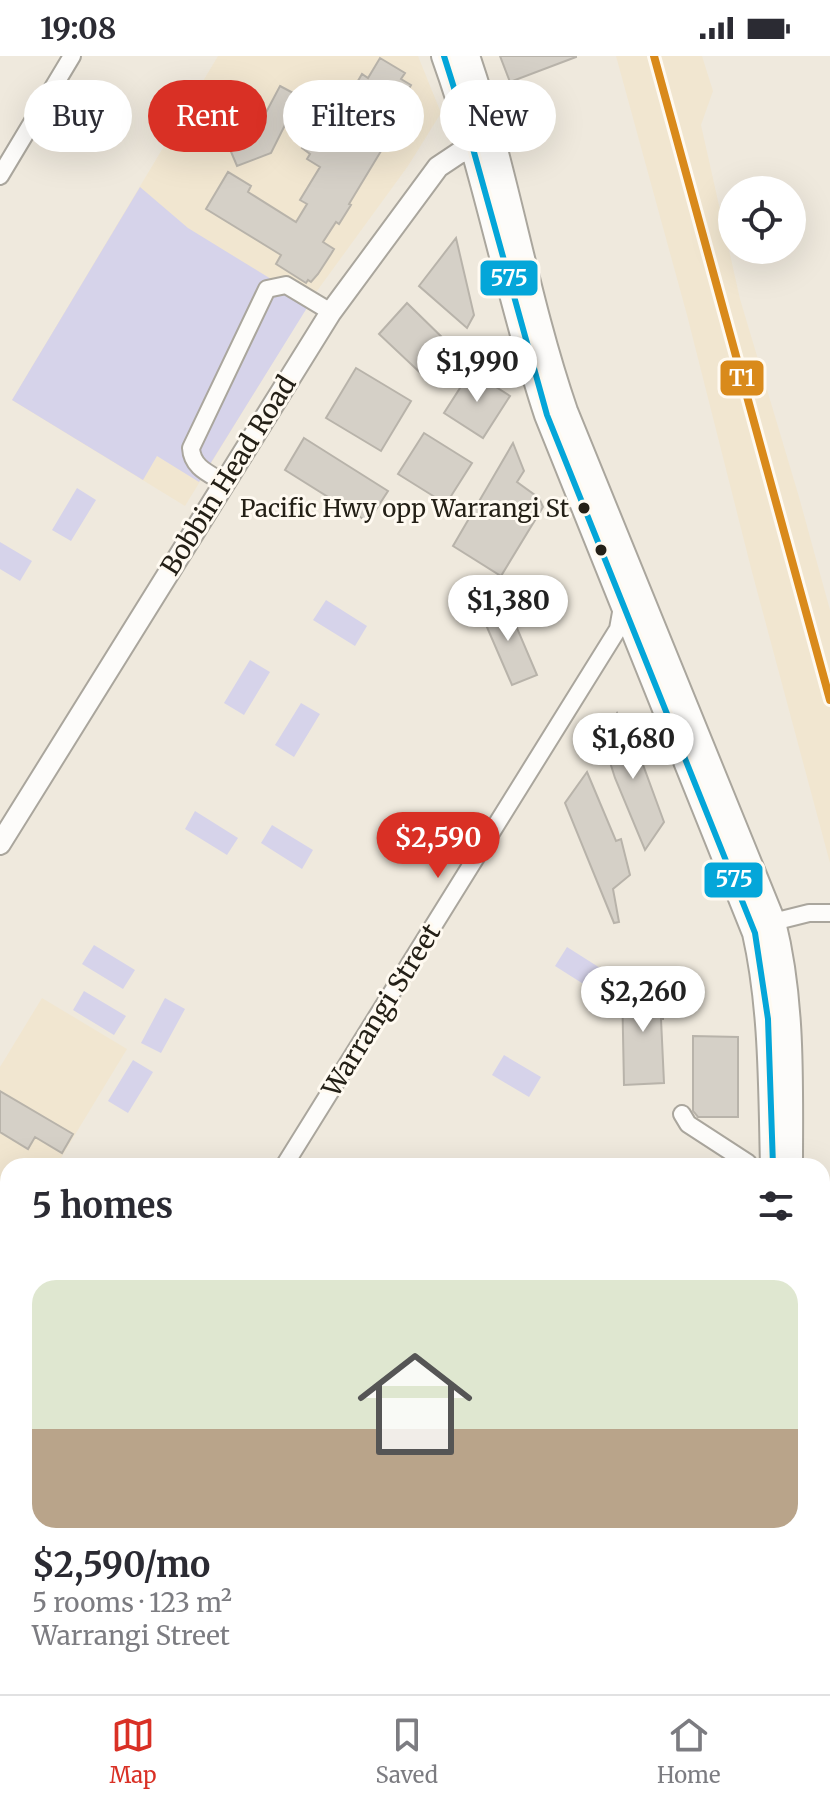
<!DOCTYPE html>
<html lang="en">
<head>
<meta charset="utf-8">
<style>
	body { margin:0; font-family:Merriweather,serif; background:#f7f7f7; color:#2b2b33; height:100vh; display:flex; flex-direction:column; font-size:30px; white-space:nowrap }
	* { box-sizing:border-box; margin:0 }
	p { font-size:26px; color:#7c7c81 }
	.icon { flex:none; width:44px; height:44px; fill:none; stroke:currentColor; stroke-width:2; stroke-linecap:round; stroke-linejoin:round }
	.map { position:relative; flex:1; overflow:hidden }
	.drawer { position:absolute; left:0px; top:1102px; width:830px; height:536px; display:flex; flex-direction:column; background:#fff; border-radius:24px 24px 0 0; box-shadow:0 8px 32px #0002 }
	.drawer>* { flex:none }
	.top-card { position:absolute; left:24px; top:24px; width:782px; height:72px; display:flex; gap:16px }
	.buttons { position:absolute; left:718px; top:120px; display:grid; gap:16px }
	.buttons a { display:grid; place-items:center; width:88px; height:88px; border-radius:50%; background:#fff; box-shadow:0 8px 32px #0002; font-size:40px }
	.price { position:absolute; translate:-50% -68px; padding:0 18px; border-radius:28px; background:#fff; color:#222; font-size:26px; line-height:52px; filter:drop-shadow(0 2px 4px #0008) }
	.price::after { content:''; position:absolute; left:50%; top:48px; width:24px; height:18px; margin-left:-12px; background:inherit; clip-path:polygon(0 0,100% 0,50% 100%) }
	.price.active { background:#d93025; color:#fff }
	ul { padding:0; list-style:none }
	li { display:grid; align-content:center; gap:16px; height:424px; padding:0 32px }
	li+li { border-top:2px solid #e1e1e2 }
	li span { display:grid; place-items:center; height:248px; border-radius:24px; color:#555 }
	li>.icon { margin-inline-start:auto }
	span .icon { width:144px; height:144px; fill:#fffc; stroke-width:1 }
	li b { font-size:34px }
	h2 { display:flex; justify-content:space-between; align-items:center; height:96px; padding:0 32px; font-size:34px }
	.tag { padding:0 28px; border-radius:36px; background:#fff; box-shadow:0 8px 32px #0002; font-size:28px; line-height:72px }
	.tag.active { background:#d93025; color:#fff }
	.status { display:flex; justify-content:space-between; align-items:center; height:56px; padding:0 40px; background:#fff; direction:ltr }
	.status svg { height:22px; fill:currentColor }
	.menu { display:flex; justify-content:space-around; align-items:center; height:112px; border-top:2px solid #e1e1e2; background:#fff; font-size:22px; color:#7c7c81 }
	.menu a { display:grid; justify-items:center; gap:4px }
	.menu .active { color:#d93025 }
	.map>svg:first-child { display:block }
	.built { fill:#f1e6d0 }
	.green { fill:#d6d3ea }
	.building { fill:#d5d0c7; stroke:#b8b3aa; stroke-width:2 }
	.lines { fill:none; stroke-linecap:round; stroke-linejoin:round }
	.minor-casing { stroke:#aaa69d; stroke-width:20 }
	.major-casing { stroke:#aaa69d; stroke-width:24 }
	.highway-casing { stroke:#aaa69d; stroke-width:28 }
	.minor { stroke:#fdfcfa; stroke-width:16 }
	.major { stroke:#fdfcfa; stroke-width:20 }
	.highway { stroke:#fdfcfa; stroke-width:24 }
	.bus-1-casing { stroke:#fffaf1; stroke-width:12 }
	.bus-1 { stroke:#04a6d9; stroke-width:6 }
	.rail-1-casing { stroke:#fffaf1; stroke-width:14 }
	.rail-1 { stroke:#d98a1b; stroke-width:8 }
	.bus-dot { fill:#242017; stroke:#fffaf1; stroke-width:3 }
	.labels { text-anchor:middle; dominant-baseline:central; stroke-width:6; stroke-linejoin:round; paint-order:stroke }
	.bus-label { font-size:24px; fill:#242017; stroke:#fffaf1; text-anchor:end }
	.street-label { font-size:26px; fill:#242017; stroke:#fffaf1 }
	.line-badge { stroke:#fffaf1; stroke-width:3 }
	.badge-label { font-size:22px; text-anchor:middle; font-weight:bold; fill:#fff }
</style>
</head>
<body>
<div class="status"><b>19:08</b><svg viewBox="0 0 49 12"><path d="M0 12V9h3v3zM5 12V6h3v6zM10 12V3h3v9zM15 12V0h3v12zM26 1h20v11H26zM47 4h2v5h-2z"/></svg></div>
<div class="map">
<svg width="830" height="1638" viewBox="0 0 830 1638">
	<rect width="100%" height="100%" fill="#efe9dd"/>
	<path class="built" d="M218 0H418L441 57 408 110 314 239 185 450 12 344Z
		M616 0H702L713 35 701 69 740 243 799 441 830 554V807L752 516 687 259Z
		M42 942 127 993 56 1110H8V1174L0 1169V1011Z"/>
	<path class="green" d="M140 131 188 172 310 247 199 426 157 400 143 424 12 344Z
		M77 432 96 444 71 485 52 474Z
		M0 486 32 505 20 525 0 513Z
		M326 544 367 570 355 590 313 564Z
		M250 604 270 616 244 659 224 647Z
		M301 647 320 658 294 701 275 689Z
		M195 755 238 782 227 799 185 773Z
		M272 769 313 794 302 813 261 787Z
		M94 889 135 914 123 933 82 908Z
		M567 891 608 917 596 936 555 910Z
		M84 935 126 960 114 979 73 954Z
		M165 942 185 953 161 997 141 987Z
		M504 999 541 1021 529 1041 492 1019Z
		M133 1004 153 1016 128 1057 108 1045Z"/>
	<path class="building" d="M500 0H576V1L510 26Z
		M380 2 405 17 401 23 411 29 403 43 410 47 349 148 351 149 339 168 336 166 323 186 334 193 331 198 318 218 311 226 308 224 306 227 276 208 281 199 206 153 228 116 251 130 248 136 296 166 307 148 300 144 320 111 307 103 310 98 302 92 327 52 338 59 362 18 368 22Z
		M280 30 297 39 295 44 297 45 271 97 237 110 229 91 253 81Z
		M456 182 474 259 467 272 419 230Z
		M407 247 453 292 431 327 379 278Z
		M356 312 411 345 381 395 326 362Z
		M471 315 510 340 483 382 444 357Z
		M424 377 472 407 446 448 398 418Z
		M304 382 388 435 368 466 285 414Z
		M513 387 524 415 517 426 539 442 543 451 501 520 453 490Z
		M505 544 537 619 512 629 480 555Z
		M617 657 627 678 631 676 664 766 645 794 615 722 602 681Z
		M587 716 616 785 621 783 630 819 613 833 619 866 614 867 565 747Z
		M622 928H663V963H661L664 1027 624 1029Z
		M693 980 738 981V1061H698L693 1055Z
		M0 1035 73 1078 62 1097 35 1081 28 1093 0 1076Z"/>
	<g class="lines">
		<defs>
			<path id="minor" d="M0 120 72 0
				M223 426C208 417 192 411 191 392L267 233 286 229 331 256
				M773 866 809 857H830
				M682 1058 688 1068 748 1107
				M284 1110 618 573 622 551
				M0 1395 8 1400
				M0 1565 8 1553
				M315 1630 327 1638
				M422 1638 427 1630"/>
			<path id="major" d="M0 788 331 256 438 111 459 97 485 89"/>
			<path id="highway" d="M444 0C486 117 508 241 547 359L755 877C772 952 771 1033 773 1110
				M467 0C507 116 525 239 565 355L773 866C793 946 790 1028 790 1110
				M822 1467 830 1525
				M822 1615 826 1638"/>
		</defs>
		<use href="#minor" class="minor-casing"/>
		<use href="#major" class="major-casing"/>
		<use href="#highway" class="highway-casing"/>
		<use href="#minor" class="minor"/>
		<use href="#major" class="major"/>
		<use href="#highway" class="highway"/>
		<defs>
			<path id="bus-1" d="M444 0 472 89 547 359 755 877 768 963 773 1110"/>
		</defs>
		<use href="#bus-1" class="bus-1-casing"/>
		<use href="#bus-1" class="bus-1"/>
		<defs>
			<path id="rail-1" d="M654 0 830 644"/>
		</defs>
		<use href="#rail-1" class="rail-1-casing"/>
		<use href="#rail-1" class="rail-1"/>
	</g>
	<g class="bus-dot">
		<circle cx="584" cy="452" r="7"/>
		<circle cx="601" cy="494" r="7"/>
	</g>
	<g class="labels">
		<g class="bus-label">
			<text x="569" y="452">Pacific Hwy opp Warrangi St</text>
		</g>
		<g class="street-label">
			<text transform="translate(228 419) rotate(-58)">Bobbin Head Road</text>
			<text transform="translate(381 954) rotate(-58)">Warrangi Street</text>
		</g>
	</g>
	<g class="line-badge">
		<rect x="479" y="203" width="60" height="38" rx="8" fill="#04a6d9"/>
		<rect x="719" y="303" width="46" height="38" rx="8" fill="#d98a1b"/>
		<rect x="703" y="805" width="61" height="38" rx="8" fill="#04a6d9"/>
	</g>
	<g class="badge-label">
		<text x="509" y="230">575</text>
		<text x="742" y="330">T1</text>
		<text x="734" y="831">575</text>
	</g>
</svg>
<div class="buttons">
<a><svg class="icon" aria-label="locate" viewBox="0 0 24 24"><circle cx="12" cy="12" r="6"/><path d="M12 2v4M12 18v4M2 12h4M18 12h4"/></svg></a>
</div>
<b class="price" style="left:477px;top:348px">$1,990</b>
<b class="price" style="left:508px;top:587px">$1,380</b>
<b class="price" style="left:633px;top:725px">$1,680</b>
<b class="price active" style="left:438px;top:824px">$2,590</b>
<b class="price" style="left:643px;top:978px">$2,260</b>
<div class="top-card">
<a class="tag">Buy</a>
<a class="tag active">Rent</a>
<a class="tag">Filters</a>
<a class="tag">New</a>
</div>
<section class="drawer">
<h2>5 homes<svg class="icon" aria-label="filters" viewBox="0 0 24 24"><path d="M4 7h16M4 17h16"/><circle cx="9" cy="7" r="2"/><circle cx="15" cy="17" r="2"/></svg></h2>
<ul>
<li><span style="background:linear-gradient(#dfe7d0 60%,#b9a48a 0)"><svg class="icon" aria-label="home" viewBox="0 0 24 24"><path d="M3 11l9-7 9 7M6 9v11h12V9"/></svg></span><div><b>$2,590/mo</b><p>5 rooms · 123 m²</p><p>Warrangi Street</p></div></li>
</ul>
</section>
</div>
<nav class="menu">
<a class="active"><svg class="icon" aria-label="map" viewBox="0 0 24 24"><path d="M3 6l6-2 6 2 6-2v14l-6 2-6-2-6 2zM9 4v14M15 6v14"/></svg>Map</a>
<a><svg class="icon" aria-label="saved" viewBox="0 0 24 24"><path d="M7 4h10v16l-5-4-5 4z"/></svg>Saved</a>
<a><svg class="icon" aria-label="home" viewBox="0 0 24 24"><path d="M3 11l9-7 9 7M6 9v11h12V9"/></svg>Home</a>
</nav>
</body>
</html>
